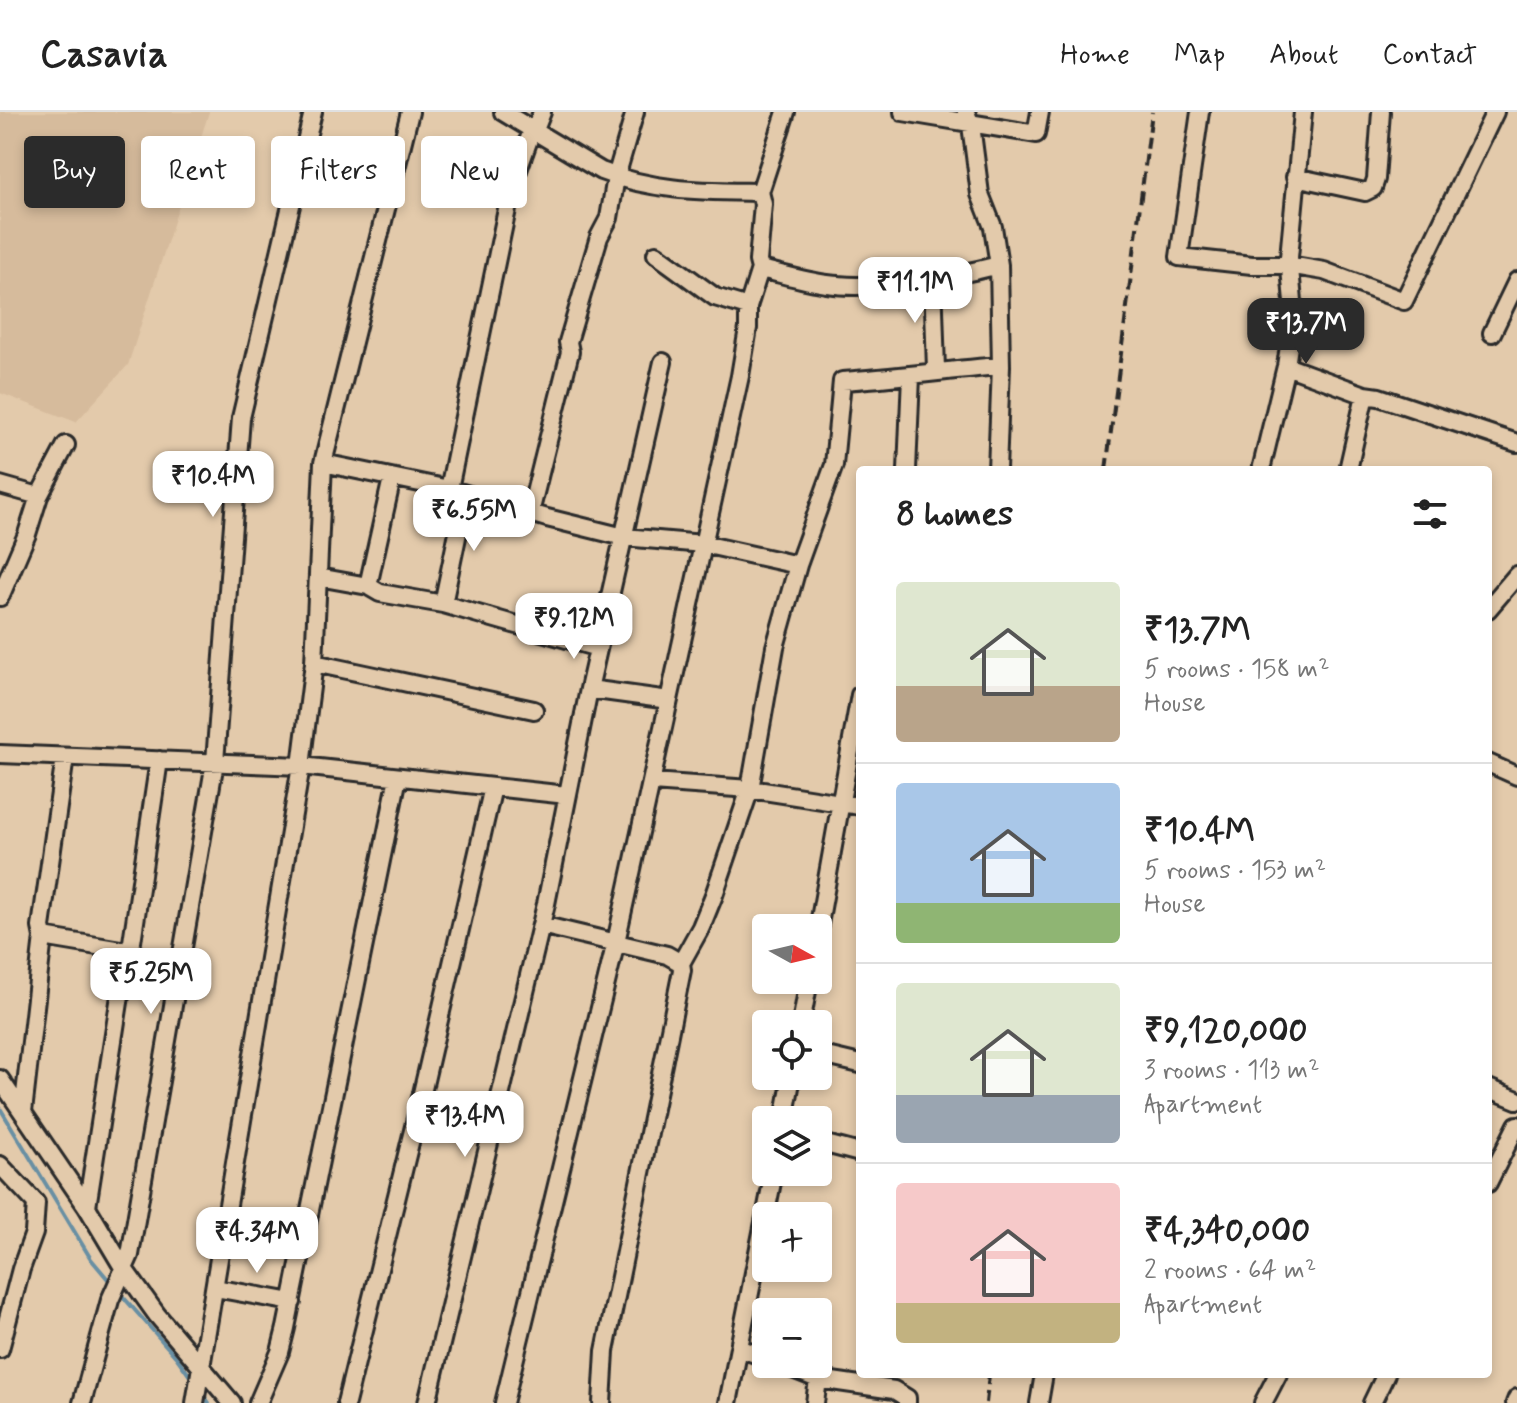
<!DOCTYPE html>
<html lang="en">
<head>
<meta charset="utf-8">
<style>
	body { margin:0; font-family:Mynerve,sans-serif; background:#f2f2f2; color:#222; height:100vh; display:flex; flex-direction:column; font-size:30px; white-space:nowrap }
	* { box-sizing:border-box; margin:0 }
	p { font-size:26px; color:#767676 }
	.icon { flex:none; width:44px; height:44px; fill:none; stroke:currentColor; stroke-width:2; stroke-linecap:round; stroke-linejoin:round }
	.map { position:relative; flex:1; overflow:hidden }
	.panel { position:absolute; left:856px; top:354px; width:636px; height:912px; display:flex; flex-direction:column; background:#fff; border-radius:8px; box-shadow:0 4px 12px #0003 }
	.panel>* { flex:none }
	.hud { position:absolute; left:24px; top:24px; width:712px; height:72px; display:flex; gap:16px }
	.needle { width:52px; rotate:98deg }
	.tools { position:absolute; left:752px; top:802px; display:grid; gap:16px }
	.tools a { display:grid; place-items:center; width:80px; height:80px; border-radius:8px; background:#fff; box-shadow:0 4px 12px #0003; font-size:40px }
	.price { position:absolute; translate:-50% -68px; padding:0 18px; border-radius:16px; background:#fff; color:#222; font-size:26px; line-height:52px; filter:drop-shadow(0 2px 4px #0008) }
	.price::after { content:''; position:absolute; left:50%; top:48px; width:24px; height:18px; margin-left:-12px; background:inherit; clip-path:polygon(0 0,100% 0,50% 100%) }
	.price.selected { background:#2b2b2b; color:#fff }
	ul { padding:0; list-style:none }
	li { display:flex; align-items:center; gap:24px; height:200px; padding:0 40px }
	li+li { border-top:2px solid #e0e0e0 }
	li span { display:grid; place-items:center; flex:none; width:224px; height:160px; border-radius:8px; color:#555 }
	li>.icon { margin-inline-start:auto }
	span .icon { width:96px; height:96px; fill:#fffc; stroke-width:1 }
	li b { font-size:34px }
	h2 { display:flex; justify-content:space-between; align-items:center; height:96px; padding:0 40px; font-size:34px }
	.chip { padding:0 28px; border-radius:8px; background:#fff; box-shadow:0 4px 12px #0003; font-size:28px; line-height:72px }
	.chip.selected { background:#2b2b2b; color:#fff }
	header { display:flex; align-items:center; gap:48px; box-sizing:border-box; height:112px; padding:0 40px; background:#fff; border-bottom:2px solid #e0e0e0 }
	header strong { font-size:38px }
	nav { display:flex; gap:44px; margin-inline-start:auto; font-size:28px }
	.map>svg:first-child { display:block }
	.built { fill:#d6bb9c }
	.lines { fill:none; stroke-linecap:round; stroke-linejoin:round }
	.stream { stroke:#688fa3; stroke-width:4 }
	.minor-casing { stroke:#2b2b2b; stroke-width:22 }
	.minor { stroke:#e3caab; stroke-width:16 }
	.rail { stroke:#2b2b2b; stroke-width:4; stroke-dasharray:12 6; stroke-linecap:butt }
</style>
</head>
<body>
<header>
<strong>Casavia</strong>
<nav><a>Home</a><a>Map</a><a>About</a><a>Contact</a></nav>
</header>
<div class="map">
<svg width="1517" height="1291" viewBox="0 0 1517 1291">
	<rect width="100%" height="100%" fill="#e3caab"/>
	<filter id="ink" filterUnits="userSpaceOnUse"><feTurbulence type="fractalNoise" baseFrequency=".0125" numOctaves="2"/><feDisplacementMap in="SourceGraphic" scale="16" xChannelSelector="R" yChannelSelector="G"/><feConvolveMatrix kernelMatrix="1 2 1 2 8 2 1 2 1" color-interpolation-filters="sRGB"/></filter>
	<g filter="url(#ink)">
		<path class="built" d="M0 0H209L128 253 76 310 0 281Z"/>
		<g class="lines">
			<path class="stream" d="M0 996 91 1147 112 1172
				M118 1179 177 1246 192 1267
				M202 1281 209 1291"/>
			<defs>
				<path id="minor" d="M503 0 601 59C656 80 703 79 760 80
					M903 0 1036 22 1040 0
					M966 0 971 13 980 82 993 115 999 153 1001 254 997 358
					M1200 0 1179 145 1252 153H1289L1324 159 1404 189 1495 0
					M1295 65 1365 80 1373 76 1376 67 1381 0
					M656 142 715 185 748 195
					M760 157C782 162 805 169 827 172 875 179 952 165 999 153
					M933 166 936 258
					M1492 221 1517 169
					M1286 254 1365 283 1379 285 1517 331
					M323 351 449 377 547 406 624 425 703 432 798 453
					M907 358 911 264
					M1261 358 1286 254 1294 201 1289 145 1303 0
					M1348 358 1365 283
					M0 373 39 384
					M449 377 511 78 530 24 535 18 542 0
					M530 401 570 240 568 230 599 125 609 106 616 65 635 0
					M318 465 368 474 380 481 443 492 598 536
					M368 474 392 366
					M0 485 27 422 39 384 66 333
					M443 492 466 382
					M1488 497 1517 463
					M314 551 534 598
					M589 577 669 588
					M0 642 301 654 567 683
					M1488 651 1517 664
					M652 670 750 677 860 694
					M541 813 667 843 681 851 682 858 605 1239 602 1291
					M818 818 860 583
					M43 825 127 839
					M681 851 701 815 714 783 750 677 775 535 798 453 834 353 842 269C895 266 947 258 1001 254
					M801 912 809 868
					M818 942 860 952
					M0 967 87 1095 124 1157 157 1203 232 1291
					M1488 976 1517 988
					M23 1000 43 825 41 815 65 645
					M784 1008 792 964
					M818 1030 860 1041
					M0 1053 36 1091 34 1121 21 1157 0 1237
					M1488 1071 1517 1013
					M87 1095 127 839 132 830 159 648
					M215 1176 292 1190
					M739 1236 766 1246
					M780 1252 818 1267 894 1278 907 1286V1291
					M82 1291 110 1188 130 1143 215 650 241 306 313 0
					M195 1291 301 654 314 551 323 351 410 0
					M258 1291 280 1240 286 1216 398 665
					M346 1291 420 990 493 675
					M427 1291 546 792 589 577 663 250
					M504 1291 616 830 740 264 748 216V195L760 157 758 149 763 92 760 80 786 0
					M728 1291 774 1060
					M815 1291 818 1267
					M1039 1291 1044 1262
					M1263 1291 1278 1262
					M1372 1291 1386 1262
					M1515 1291 1517 1286"/>
			</defs>
			<use href="#minor" class="minor-casing"/>
			<use href="#minor" class="minor"/>
			<path class="rail" d="M1106 358 1152 0
				M986 1291 989 1262"/>
		</g>
	</g>
</svg>
<div class="tools">
<a><svg class="needle" viewBox="-14 -14 28 28"><path d="M0-13l5 13h-10z" fill="#e53935"/><path d="M0 13l5-13h-10z" fill="#767676"/></svg></a>
<a><svg class="icon" aria-label="locate" viewBox="0 0 24 24"><circle cx="12" cy="12" r="6"/><path d="M12 2v4M12 18v4M2 12h4M18 12h4"/></svg></a>
<a><svg class="icon" aria-label="layers" viewBox="0 0 24 24"><path d="M12 4l9 5-9 5-9-5zM3 14l9 5 9-5"/></svg></a>
<a>+</a>
<a>−</a>
</div>
<b class="price" style="left:915px;top:213px">₹11.1M</b>
<b class="price selected" style="left:1306px;top:254px">₹13.7M</b>
<b class="price" style="left:213px;top:407px">₹10.4M</b>
<b class="price" style="left:474px;top:441px">₹6.55M</b>
<b class="price" style="left:574px;top:549px">₹9.12M</b>
<b class="price" style="left:151px;top:904px">₹5.25M</b>
<b class="price" style="left:465px;top:1047px">₹13.4M</b>
<b class="price" style="left:257px;top:1163px">₹4.34M</b>
<div class="hud">
<a class="chip selected">Buy</a>
<a class="chip">Rent</a>
<a class="chip">Filters</a>
<a class="chip">New</a>
</div>
<section class="panel">
<h2>8 homes<svg class="icon" aria-label="filters" viewBox="0 0 24 24"><path d="M4 7h16M4 17h16"/><circle cx="9" cy="7" r="2"/><circle cx="15" cy="17" r="2"/></svg></h2>
<ul>
<li><span style="background:linear-gradient(#dfe7d0 65%,#b9a48a 0)"><svg class="icon" aria-label="home" viewBox="0 0 24 24"><path d="M3 11l9-7 9 7M6 9v11h12V9"/></svg></span><div><b>₹13.7M</b><p>5 rooms · 158 m²</p><p>House</p></div></li>
<li><span style="background:linear-gradient(#a9c7e8 75%,#8fb573 0)"><svg class="icon" aria-label="home" viewBox="0 0 24 24"><path d="M3 11l9-7 9 7M6 9v11h12V9"/></svg></span><div><b>₹10.4M</b><p>5 rooms · 153 m²</p><p>House</p></div></li>
<li><span style="background:linear-gradient(#dfe7d0 70%,#9aa5b1 0)"><svg class="icon" aria-label="home" viewBox="0 0 24 24"><path d="M3 11l9-7 9 7M6 9v11h12V9"/></svg></span><div><b>₹9,120,000</b><p>3 rooms · 113 m²</p><p>Apartment</p></div></li>
<li><span style="background:linear-gradient(#f6c9c9 75%,#c2b280 0)"><svg class="icon" aria-label="home" viewBox="0 0 24 24"><path d="M3 11l9-7 9 7M6 9v11h12V9"/></svg></span><div><b>₹4,340,000</b><p>2 rooms · 64 m²</p><p>Apartment</p></div></li>
</ul>
</section>
</div>
</body>
</html>
